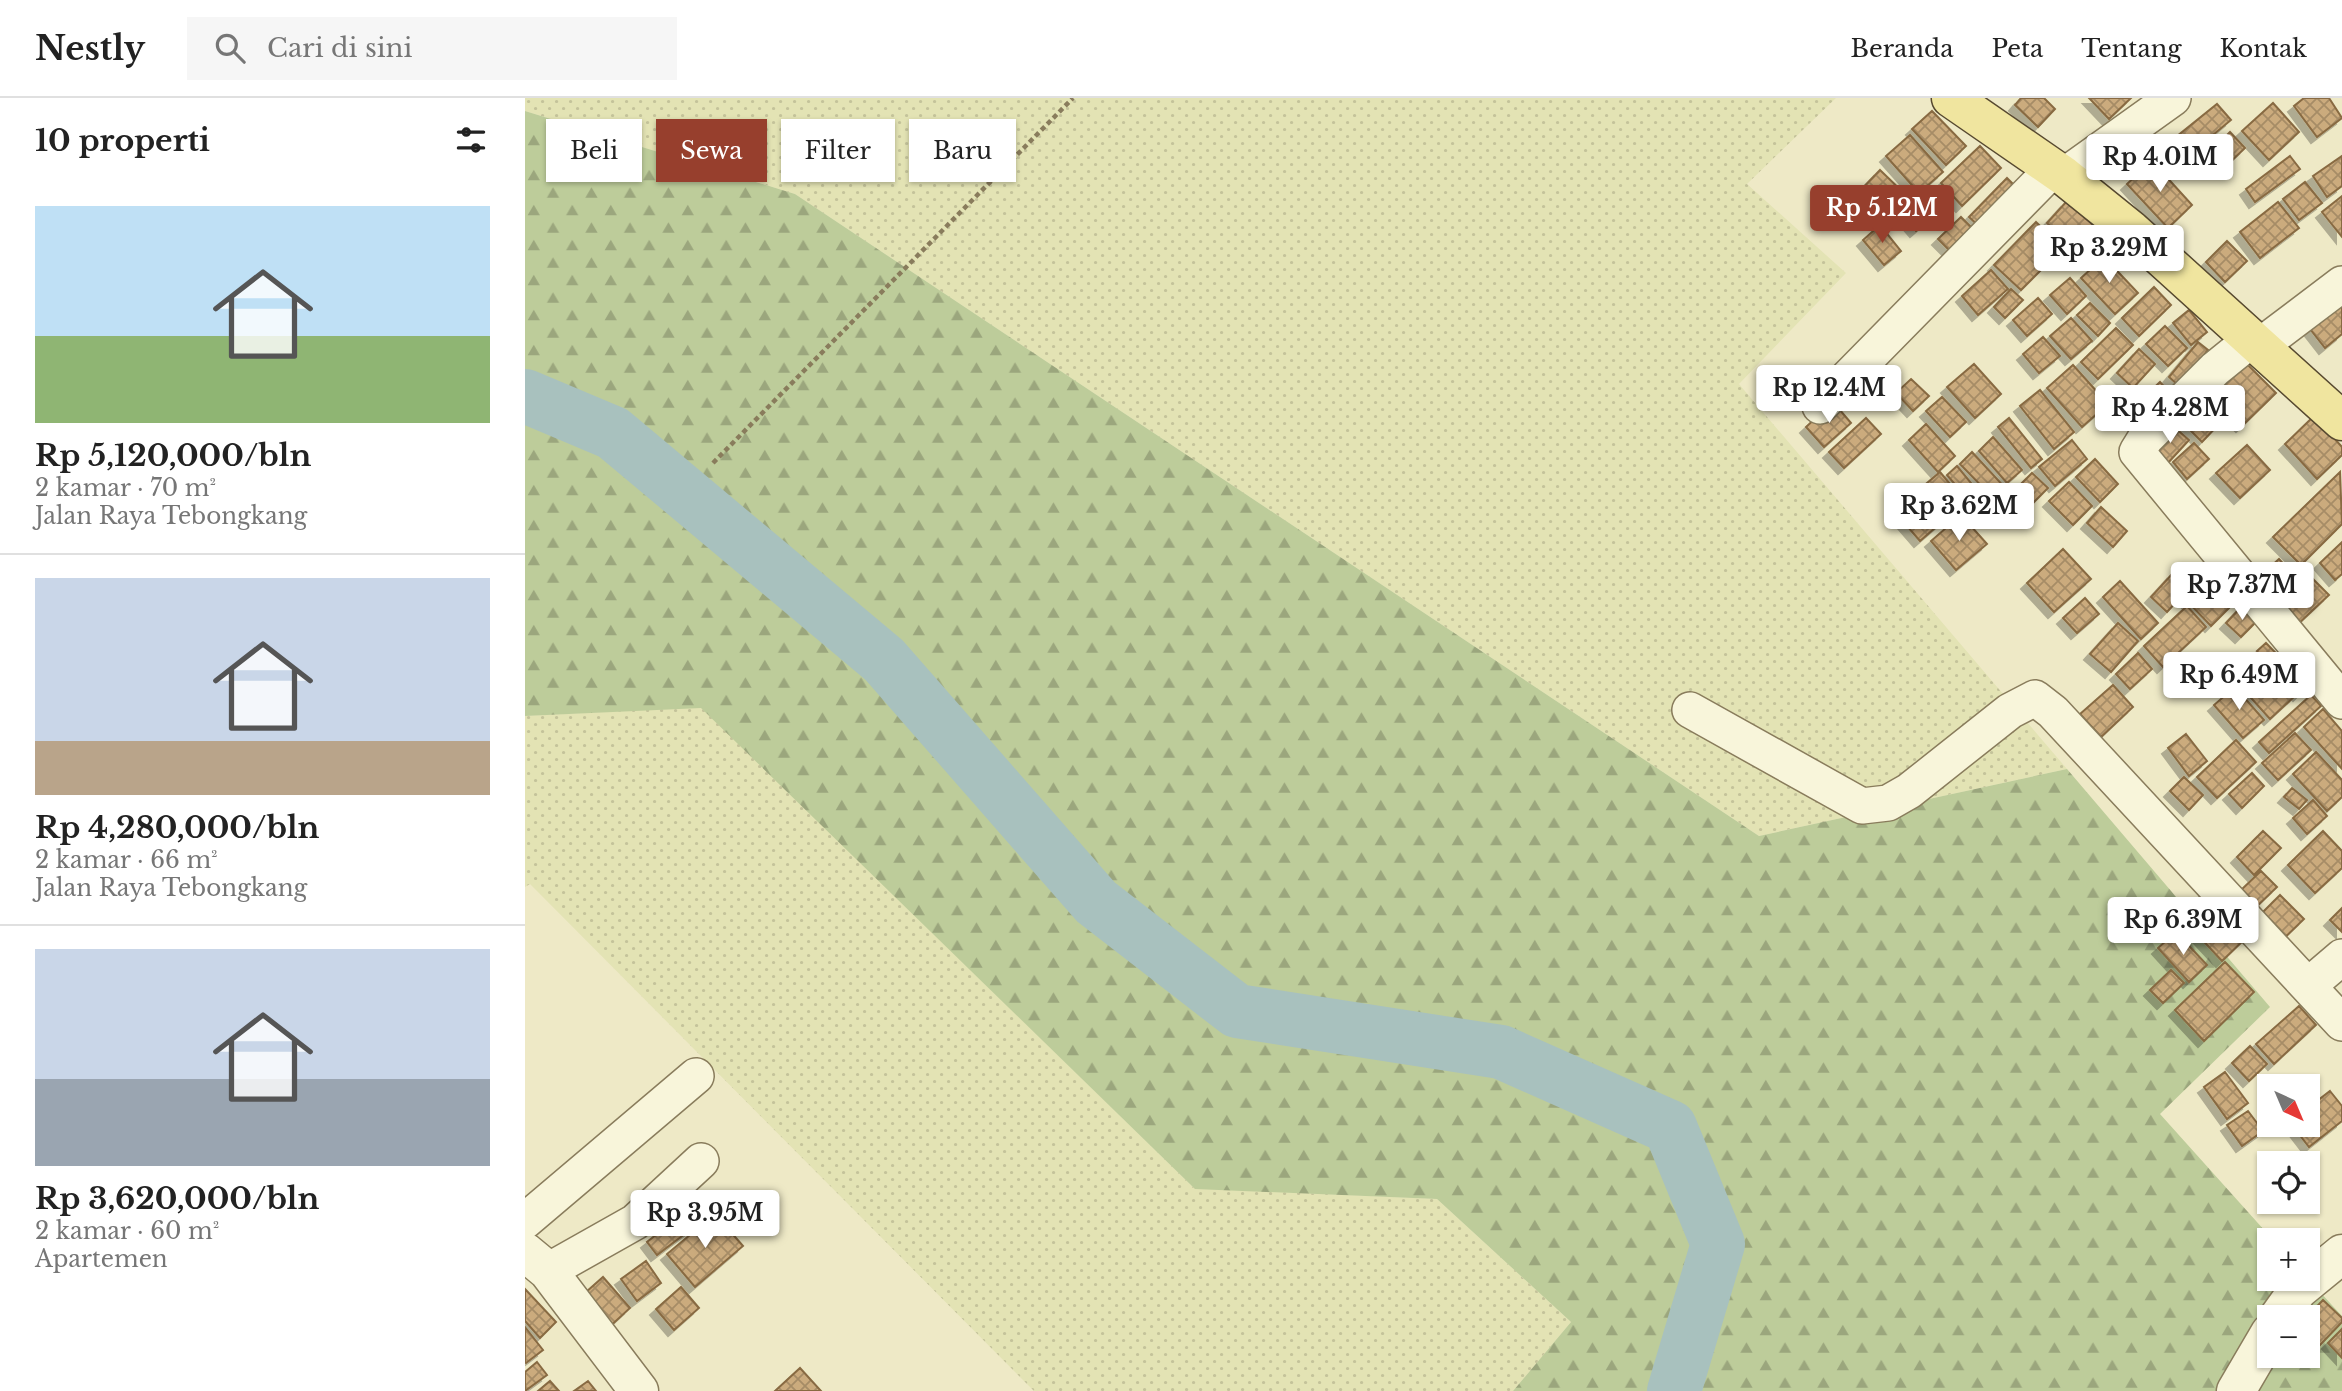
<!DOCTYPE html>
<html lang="id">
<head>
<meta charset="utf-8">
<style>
	body { margin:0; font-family:"Libre Baskerville",serif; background:#f6f6f6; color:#222; height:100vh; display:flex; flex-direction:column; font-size:26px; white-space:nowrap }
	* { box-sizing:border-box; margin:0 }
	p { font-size:23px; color:#767676 }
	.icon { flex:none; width:38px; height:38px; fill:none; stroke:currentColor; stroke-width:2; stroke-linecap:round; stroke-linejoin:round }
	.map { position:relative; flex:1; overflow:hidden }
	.panel { display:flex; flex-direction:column; background:#fff; width:525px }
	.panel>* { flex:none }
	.top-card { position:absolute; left:21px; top:21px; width:665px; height:63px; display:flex; gap:14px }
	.needle { width:46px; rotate:136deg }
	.fabs { position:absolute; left:1732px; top:976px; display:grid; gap:14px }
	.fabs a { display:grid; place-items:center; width:63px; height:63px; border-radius:0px; background:#fff; box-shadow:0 2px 5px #0004; font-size:35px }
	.price { position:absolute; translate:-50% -60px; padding:0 16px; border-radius:7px; background:#fff; color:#222; font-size:23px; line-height:46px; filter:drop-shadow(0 2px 4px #0008) }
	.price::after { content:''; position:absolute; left:50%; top:42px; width:21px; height:16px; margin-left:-10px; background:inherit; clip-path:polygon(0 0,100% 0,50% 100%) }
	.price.selected { background:#973f2d; color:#fff }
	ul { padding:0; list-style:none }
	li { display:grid; align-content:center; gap:14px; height:371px; padding:0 35px }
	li+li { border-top:2px solid #e0e0e0 }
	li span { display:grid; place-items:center; height:217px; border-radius:0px; color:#555 }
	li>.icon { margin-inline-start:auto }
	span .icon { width:126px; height:126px; fill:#fffc; stroke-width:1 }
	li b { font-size:30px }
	h2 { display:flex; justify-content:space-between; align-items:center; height:84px; padding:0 35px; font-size:30px }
	.chip { padding:0 24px; border-radius:0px; background:#fff; box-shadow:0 2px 5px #0004; font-size:24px; line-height:63px }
	.chip.selected { background:#973f2d; color:#fff }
	header { display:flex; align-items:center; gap:42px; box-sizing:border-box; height:98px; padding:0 35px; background:#fff; border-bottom:2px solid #e0e0e0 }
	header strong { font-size:33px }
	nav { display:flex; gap:38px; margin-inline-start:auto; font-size:24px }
	.search { width:490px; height:63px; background:#f6f6f6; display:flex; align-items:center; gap:18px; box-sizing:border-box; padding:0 24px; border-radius:0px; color:#767676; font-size:26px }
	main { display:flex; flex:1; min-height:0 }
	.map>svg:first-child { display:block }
	.farmland { fill:url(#farmland-dots) }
	.forest { fill:url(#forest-firs); fill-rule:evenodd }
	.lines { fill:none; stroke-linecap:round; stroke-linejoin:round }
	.river { stroke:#a8c1be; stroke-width:54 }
	.building { fill:url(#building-cross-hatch); stroke:#886a42; stroke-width:2; filter:url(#shadow) }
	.minor-casing { stroke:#897c5c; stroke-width:38 }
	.tertiary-casing { stroke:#897c5c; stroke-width:41 }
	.primary-casing { stroke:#574930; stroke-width:41 }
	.path { stroke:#897c5c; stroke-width:4.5; stroke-dasharray:5 3.5; stroke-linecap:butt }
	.minor { stroke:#f8f5da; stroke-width:35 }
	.tertiary { stroke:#f8f5da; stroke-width:38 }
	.primary { stroke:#f0e59f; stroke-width:38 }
</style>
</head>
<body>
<header>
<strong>Nestly</strong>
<div class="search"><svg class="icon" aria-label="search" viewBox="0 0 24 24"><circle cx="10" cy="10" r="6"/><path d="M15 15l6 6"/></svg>Cari di sini</div>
<nav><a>Beranda</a><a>Peta</a><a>Tentang</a><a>Kontak</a></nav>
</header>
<main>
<section class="panel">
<h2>10 properti<svg class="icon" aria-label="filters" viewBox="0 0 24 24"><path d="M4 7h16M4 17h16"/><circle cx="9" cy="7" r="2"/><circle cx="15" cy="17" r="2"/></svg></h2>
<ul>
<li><span style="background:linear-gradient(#bfe0f5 60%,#8fb573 0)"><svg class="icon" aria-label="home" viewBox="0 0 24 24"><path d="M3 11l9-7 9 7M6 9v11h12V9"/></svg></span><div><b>Rp 5,120,000/bln</b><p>2 kamar · 70 m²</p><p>Jalan Raya Tebongkang</p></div></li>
<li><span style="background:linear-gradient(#c9d6e8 75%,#b9a48a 0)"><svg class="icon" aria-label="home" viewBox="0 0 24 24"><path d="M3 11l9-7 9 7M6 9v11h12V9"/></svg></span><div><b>Rp 4,280,000/bln</b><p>2 kamar · 66 m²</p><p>Jalan Raya Tebongkang</p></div></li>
<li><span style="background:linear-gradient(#c9d6e8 60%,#9aa5b1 0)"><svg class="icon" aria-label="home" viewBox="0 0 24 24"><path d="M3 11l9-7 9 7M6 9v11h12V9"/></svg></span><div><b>Rp 3,620,000/bln</b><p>2 kamar · 60 m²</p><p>Apartemen</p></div></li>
</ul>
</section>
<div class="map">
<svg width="1817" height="1293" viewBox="0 0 1817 1293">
	<defs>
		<pattern id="farmland-dots" width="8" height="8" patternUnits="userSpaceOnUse" patternTransform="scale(1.75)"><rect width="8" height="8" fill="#e3e3b4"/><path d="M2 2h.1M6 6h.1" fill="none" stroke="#c4c39a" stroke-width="1.8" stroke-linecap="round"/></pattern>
		<pattern id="forest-firs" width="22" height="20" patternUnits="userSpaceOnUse" patternTransform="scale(1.75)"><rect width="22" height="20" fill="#bdcc9a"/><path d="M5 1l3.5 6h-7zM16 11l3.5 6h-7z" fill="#9ba67d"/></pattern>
		<pattern id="building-cross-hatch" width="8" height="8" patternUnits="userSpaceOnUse" patternTransform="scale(1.75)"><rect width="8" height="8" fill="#cbab7d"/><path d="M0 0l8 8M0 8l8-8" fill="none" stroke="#a68c66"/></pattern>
		<filter id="shadow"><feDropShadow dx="-6" dy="6" stdDeviation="0" flood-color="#0004"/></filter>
	</defs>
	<rect width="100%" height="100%" fill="#eee9c6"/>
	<path class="farmland" d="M0 0H1311L1222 86 1321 175 1214 286 1542 671 1234 738 270 96 0 13Z
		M176 609 669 1090 912 1101 1046 1224 988 1293H509L5 786 0 789V618Z"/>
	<path class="forest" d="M0 13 270 96 1234 738 1542 671 1745 909 1635 1016 1749 1143H1745V1181H1783L1817 1218V1293H988L1046 1224 912 1101 670 1091 176 610 0 618ZM1745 1220H1783V1258H1745Z"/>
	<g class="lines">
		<path class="river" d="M0 298 88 335 359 562 571 804 712 913 976 954 1145 1029 1193 1146 1149 1293"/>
	</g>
	<path class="building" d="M1496 0H1519L1530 11 1513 29 1490 7Z
		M1564 0H1606L1584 21Z
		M1779 0H1804L1817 20 1792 39 1769 8Z
		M1748 5 1774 34 1744 62 1717 33Z
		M1692 6 1706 22 1665 56 1651 39Z
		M1407 13 1441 48 1421 67 1387 31Z
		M1705 34 1720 50 1699 70 1684 55Z
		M1385 37 1418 74 1394 95 1361 58Z
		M1455 48 1476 70 1437 108 1416 85Z
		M1765 58 1775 71 1730 104 1721 91Z
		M1817 58V88L1802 99 1788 78Z
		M1627 63 1667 107 1643 130 1602 86Z
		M1355 72 1383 99 1357 125 1330 98Z
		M1482 80 1497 95 1459 133 1444 119Z
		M1780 84 1797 105 1774 122 1758 101Z
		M1400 98 1413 114 1391 133 1378 118Z
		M1817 98V139L1797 114Z
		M1542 103 1568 127 1547 149 1522 125Z
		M1753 104 1774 130 1735 160 1715 134Z
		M1436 119 1456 139 1433 161 1413 141Z
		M1511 124 1538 150 1496 192 1469 167Z
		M1355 127 1376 153 1359 167 1338 142Z
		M1702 143 1722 163 1700 184 1681 164Z
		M1579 159 1613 195 1590 216 1556 180Z
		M1466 172 1483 191 1453 217 1437 198Z
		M1545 180 1561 198 1542 216 1525 197Z
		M1629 189 1646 207 1614 238 1597 220Z
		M1486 191 1498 202 1480 220 1469 209Z
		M1513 200 1527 216 1502 238 1488 222Z
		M1817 204V236L1800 250 1785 231Z
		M1565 205 1585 225 1573 238 1552 217Z
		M1664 212 1682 234 1666 247 1648 225Z
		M1546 220 1567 243 1546 261 1525 238Z
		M1640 228 1662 250 1643 268 1621 246Z
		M1591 230 1608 247 1573 281 1556 264Z
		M1518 239 1535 258 1514 275 1498 256Z
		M1673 244 1683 252 1654 288 1644 279Z
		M1614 251 1630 266 1608 290 1592 275Z
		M1717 261 1751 295 1717 328 1683 294Z
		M1449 266 1476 296 1450 320 1422 289Z
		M1548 267 1583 306 1557 329 1522 290Z
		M1386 281 1404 298 1388 313 1371 295Z
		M1635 284 1647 297 1627 317 1614 304Z
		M1515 292 1549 334 1529 351 1495 308Z
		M1417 299 1441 324 1425 339 1401 313Z
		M1308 304 1326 325 1299 349 1281 329Z
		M1673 304 1695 325 1677 344 1656 323Z
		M1789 318 1817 349V357L1792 381 1760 346Z
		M1341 320 1356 336 1319 370 1304 354Z
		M1484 320 1517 361 1506 370 1473 329Z
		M1401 326 1430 358 1413 374 1384 342Z
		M1648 328 1664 342 1642 366 1626 352Z
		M1468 339 1497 372 1482 385 1454 353Z
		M1547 342 1562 361 1530 388 1514 369Z
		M1669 345 1684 361 1662 381 1648 364Z
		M1722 347 1745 372 1715 400 1691 375Z
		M1447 354 1484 394 1473 405 1435 366Z
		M1570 361 1593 386 1575 404 1551 379Z
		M1432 368 1465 408 1455 416 1422 377Z
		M1415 374 1440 404 1395 443 1369 413Z
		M1815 374 1817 426 1776 467 1748 439Z
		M1507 375 1523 390 1508 405 1492 390Z
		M1544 384 1567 408 1548 427 1524 403Z
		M1576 409 1602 433 1588 449 1562 425Z
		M1436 417 1462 446 1431 472 1406 443Z
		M1817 444V476L1810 482 1795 465Z
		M1538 451 1566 481 1529 514 1502 485Z
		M1754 461 1777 487 1785 478 1804 497 1772 527 1731 482Z
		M1648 475 1664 490 1642 514 1626 499Z
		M1686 478 1710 504 1686 528 1661 502Z
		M1595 483 1633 525 1616 541 1578 499Z
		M1560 500 1574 516 1552 535 1538 520Z
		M1662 508 1681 529 1638 569 1619 548Z
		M1717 508 1732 523 1716 539 1701 525Z
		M1593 525 1613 543 1586 574 1565 556Z
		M1741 545 1783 588 1774 597 1732 553Z
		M1613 555 1627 571 1605 591 1591 576Z
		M1734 559 1770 598 1745 621 1709 581Z
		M1588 587 1608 609 1576 639 1555 616Z
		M1710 589 1739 622 1718 640 1689 607Z
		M1786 597 1796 608 1744 655 1734 644Z
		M1798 611 1817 633V671L1779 629Z
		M1770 635 1786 652 1753 682 1737 665Z
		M1661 636 1682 663 1664 678 1643 650Z
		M1711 642 1731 664 1692 700 1672 679Z
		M1791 654 1817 682V699L1802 713 1768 676Z
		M1727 675 1739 688 1717 710 1704 696Z
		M1659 679 1678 697 1664 712 1645 693Z
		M1767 690 1782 702 1774 711 1759 699Z
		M1788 702 1802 718 1782 736 1768 720Z
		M1738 733 1756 750 1729 777 1712 759Z
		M1798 733 1817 753V770L1790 795 1763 767Z
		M1736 773 1752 789 1729 811 1714 794Z
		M1684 790 1726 835 1697 863 1655 818Z
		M1755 797 1779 821 1752 847 1729 823Z
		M1817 810V834L1805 822Z
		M1651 834 1682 867 1664 884 1633 850Z
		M1700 864 1729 894 1679 943 1650 912Z
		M1646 872 1659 885 1638 905 1625 892Z
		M1774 908 1791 927 1749 966 1731 946Z
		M1725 948 1742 966 1724 983 1707 965Z
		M1700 974 1723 1005 1702 1021 1679 989Z
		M1805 993 1817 1008V1023L1784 1049 1767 1027H1783V1010Z
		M1723 1013 1738 1033 1717 1048 1702 1027Z
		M159 1115 169 1129 132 1157 122 1144Z
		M190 1116 218 1148 170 1189 142 1156Z
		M121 1163 136 1185 112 1203 96 1181Z
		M78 1179 105 1210 80 1233 52 1202Z
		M156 1189 174 1210 149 1232 131 1211Z
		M0 1191 31 1224 15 1240 0 1223Z
		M1798 1202 1817 1220V1224L1794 1248 1783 1238V1220H1781Z
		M0 1229 18 1252 1 1265 0 1264Z
		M1817 1231V1260L1803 1245Z
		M12 1264 22 1277 0 1293V1274Z
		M275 1270 296 1293H250Z
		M25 1283 34 1293H13Z
		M63 1283 71 1293H49Z"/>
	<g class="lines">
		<defs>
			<path id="minor" d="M1539 78 1648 0
				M1727 241 1690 271 1620 341 1612 354 1817 603
				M1735 248 1817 186
				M1295 308 1528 71
				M1165 612 1337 708 1363 705 1384 693 1485 613 1510 600 1528 614 1817 925
				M1783 888 1817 859
				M0 1123 171 978
				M23 1173 110 1124 176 1063"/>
			<path id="tertiary" d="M0 1154 23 1173 114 1293
				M1753 1220 1773 1192 1817 1156
				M1711 1293 1745 1235"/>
			<path id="primary" d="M1426 0 1539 78 1606 132 1817 323"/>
		</defs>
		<use href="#minor" class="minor-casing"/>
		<use href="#tertiary" class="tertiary-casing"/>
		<use href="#primary" class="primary-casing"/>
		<path class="path" d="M188 365 548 0"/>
		<use href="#minor" class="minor"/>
		<use href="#tertiary" class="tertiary"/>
		<use href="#primary" class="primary"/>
	</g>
</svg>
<div class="fabs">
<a><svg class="needle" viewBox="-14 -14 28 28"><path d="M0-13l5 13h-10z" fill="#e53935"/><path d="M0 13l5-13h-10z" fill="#767676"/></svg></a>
<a><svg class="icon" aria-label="locate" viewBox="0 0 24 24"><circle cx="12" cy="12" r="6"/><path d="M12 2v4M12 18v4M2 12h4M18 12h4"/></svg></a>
<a>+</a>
<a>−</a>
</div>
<b class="price" style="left:1635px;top:96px">Rp 4.01M</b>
<b class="price selected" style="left:1357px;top:147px">Rp 5.12M</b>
<b class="price" style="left:1584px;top:187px">Rp 3.29M</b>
<b class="price" style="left:1304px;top:327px">Rp 12.4M</b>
<b class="price" style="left:1645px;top:347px">Rp 4.28M</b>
<b class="price" style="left:1434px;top:445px">Rp 3.62M</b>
<b class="price" style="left:1717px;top:524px">Rp 7.37M</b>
<b class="price" style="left:1714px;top:614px">Rp 6.49M</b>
<b class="price" style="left:1658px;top:859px">Rp 6.39M</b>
<b class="price" style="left:180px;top:1152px">Rp 3.95M</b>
<div class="top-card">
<a class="chip">Beli</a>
<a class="chip selected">Sewa</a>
<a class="chip">Filter</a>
<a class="chip">Baru</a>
</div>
</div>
</main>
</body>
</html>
